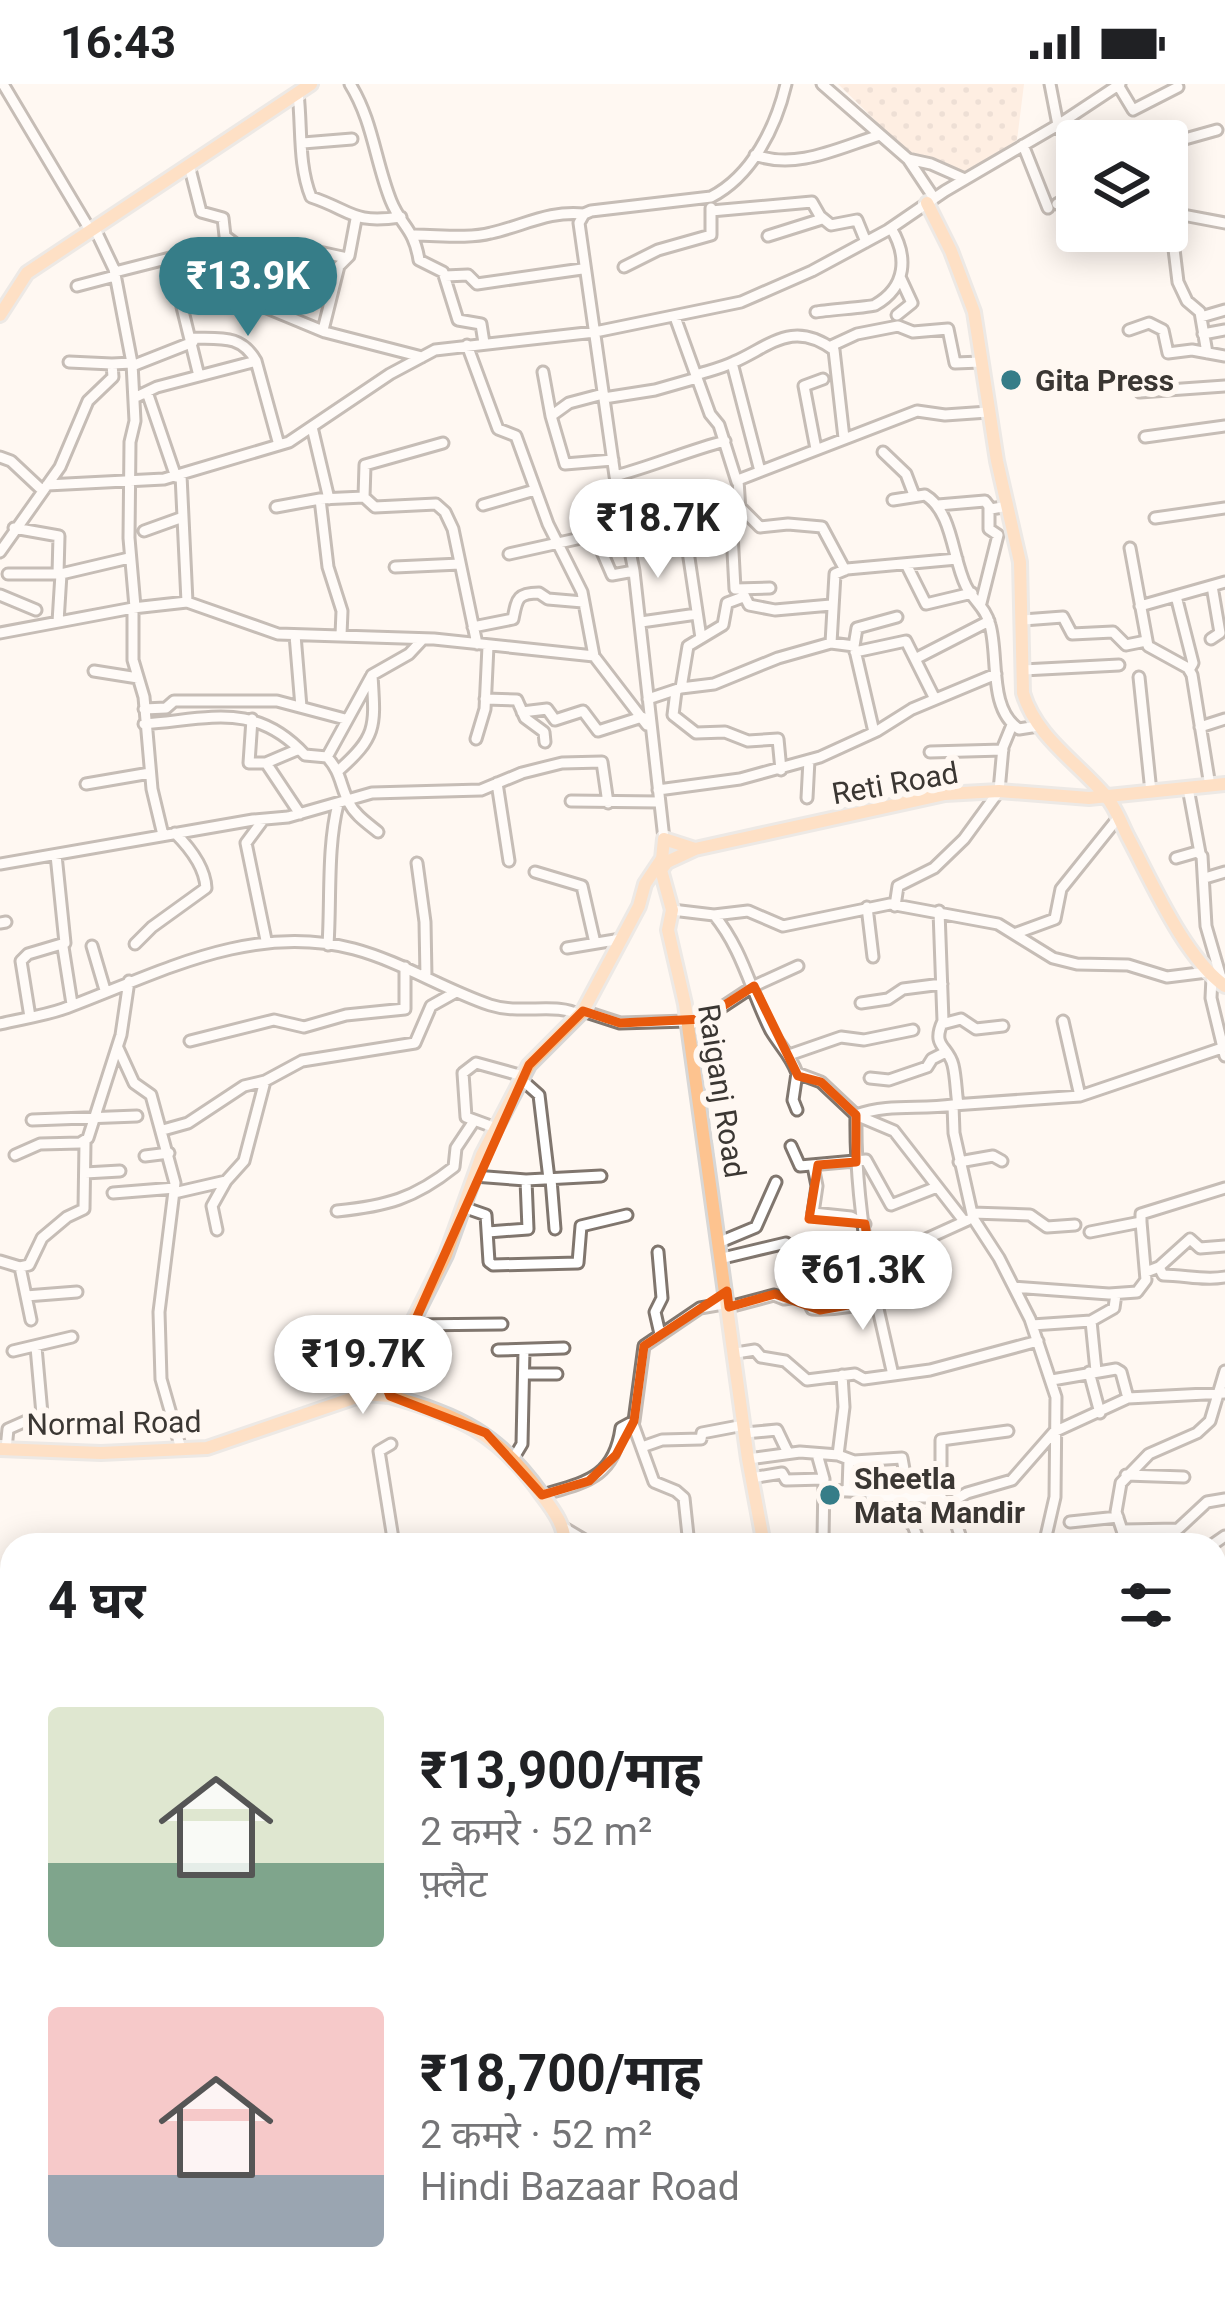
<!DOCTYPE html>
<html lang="hi">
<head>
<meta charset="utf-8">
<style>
	body { margin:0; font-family:Roboto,"Noto Sans Devanagari",sans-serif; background:#f6f6f6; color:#202124; height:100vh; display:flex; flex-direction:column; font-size:45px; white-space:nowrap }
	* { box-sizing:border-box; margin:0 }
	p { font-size:39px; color:#757577 }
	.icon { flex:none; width:66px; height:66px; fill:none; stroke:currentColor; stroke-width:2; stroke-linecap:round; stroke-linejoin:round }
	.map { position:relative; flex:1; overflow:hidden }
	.sheet { position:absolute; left:0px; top:1449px; width:1227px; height:771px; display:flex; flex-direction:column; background:#fff; border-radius:36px 36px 0 0; box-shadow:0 6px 30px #0003 }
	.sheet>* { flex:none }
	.fabs { position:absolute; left:1056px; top:36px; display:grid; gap:24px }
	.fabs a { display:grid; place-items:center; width:132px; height:132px; border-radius:12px; background:#fff; box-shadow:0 6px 30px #0003; font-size:60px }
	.price { position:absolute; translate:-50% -102px; padding:0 27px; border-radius:42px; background:#fff; color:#222; font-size:39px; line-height:78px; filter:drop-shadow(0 3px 6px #0008) }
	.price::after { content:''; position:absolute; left:50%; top:72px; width:36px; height:27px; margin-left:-18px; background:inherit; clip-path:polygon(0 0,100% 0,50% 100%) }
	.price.selected { background:#367d88; color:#fff }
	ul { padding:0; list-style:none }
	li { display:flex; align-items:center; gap:36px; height:300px; padding:0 48px }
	li span { display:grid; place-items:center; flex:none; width:336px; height:240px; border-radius:12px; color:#555 }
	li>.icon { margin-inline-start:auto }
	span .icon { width:144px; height:144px; fill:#fffc; stroke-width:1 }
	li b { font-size:51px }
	h2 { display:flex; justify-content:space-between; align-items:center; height:144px; padding:0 48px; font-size:51px }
	.status { display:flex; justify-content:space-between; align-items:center; height:84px; padding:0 60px; background:#fff; direction:ltr }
	.status svg { height:33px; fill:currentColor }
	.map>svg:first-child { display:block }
	.park { fill:url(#park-dots) }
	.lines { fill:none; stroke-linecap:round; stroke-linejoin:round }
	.minor-casing { stroke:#80766e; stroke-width:15 }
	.major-casing { stroke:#d8d7d6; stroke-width:18 }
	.minor { stroke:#fff; stroke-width:9 }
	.major { stroke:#fdc38f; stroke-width:12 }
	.marked { fill:none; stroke:#e8590c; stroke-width:9; stroke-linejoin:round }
	.poi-dot { fill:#367d88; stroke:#fff8f2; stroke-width:4.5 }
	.labels { text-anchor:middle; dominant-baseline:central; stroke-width:12; stroke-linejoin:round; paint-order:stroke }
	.poi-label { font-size:30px; font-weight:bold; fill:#3b3733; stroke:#fff8f2; text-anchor:start }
	.street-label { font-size:30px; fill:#3b3733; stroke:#fff8f2 }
</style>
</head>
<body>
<div class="status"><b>16:43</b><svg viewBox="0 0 49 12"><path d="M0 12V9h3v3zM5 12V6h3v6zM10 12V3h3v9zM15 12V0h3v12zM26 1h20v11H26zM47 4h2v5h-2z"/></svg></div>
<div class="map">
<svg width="1225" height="2219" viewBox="0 0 1225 2219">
	<defs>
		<pattern id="park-dots" width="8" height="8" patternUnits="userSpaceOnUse" patternTransform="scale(3)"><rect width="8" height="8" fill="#fce2cf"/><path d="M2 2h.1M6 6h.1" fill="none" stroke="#d9c2b2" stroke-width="1.8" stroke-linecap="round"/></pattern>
	</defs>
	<rect width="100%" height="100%" fill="#fff8f2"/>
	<path class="park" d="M838 0H1024L1017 56 965 89 916 76Z"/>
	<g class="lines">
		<defs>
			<path id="minor" d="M3 0 90 146
				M350 0C373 37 375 77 391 117 401 142 414 144 419 176L443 188 458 236 481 240 484 259
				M822 0 908 75 934 114
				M1050 0 1058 41 1077 73
				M1118 1 1133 26 1178 3
				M298 9C302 44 298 81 311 113 353 127 351 140 401 133
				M303 59 352 55
				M1167 60 1217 46
				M1023 61 1048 124
				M755 71C797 86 838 64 880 51
				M908 75 931 80 965 95
				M189 81 201 128 223 134 225 152 237 161 221 205 325 248 422 273
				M1057 120 1077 108
				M711 127 812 118 820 132 831 141 857 136 866 158
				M1167 128 1225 139
				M1161 147 1173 157 1178 198 1187 217 1200 228 1207 269
				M415 151C439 151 468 155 491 149 523 142 550 126 584 130
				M768 152 822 135
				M257 173 302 175 310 166 347 174
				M624 183 658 166 711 151V124
				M115 188 174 173 180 176 182 223 199 292
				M445 192 468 191 477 200 582 185
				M77 202 115 192
				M816 228C826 226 871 223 875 221 907 203 908 172 891 144
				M897 231 912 219 900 193
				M675 233 710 330 719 341 737 398
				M1201 233 1225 226
				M323 246 339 182 349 172 356 135
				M1129 246 1149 239 1163 246 1168 269 1192 266 1225 272
				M1203 250 1225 246
				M192 254C220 255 241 250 256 277
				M467 261 498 345 516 352 548 440 582 508 594 572
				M831 262 857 250 898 242 913 248 948 245 955 279 981 278
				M69 278 112 280
				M132 279 135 337 130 358 129 454 135 523
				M732 279 760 387
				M132 282 193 258
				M543 288 551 332
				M696 291C708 287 722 284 734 278 769 263 792 235 834 266L844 354
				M1140 308 1225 302
				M603 310 569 319 551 332 565 380 613 376
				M148 311 176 393
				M134 314 157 303 256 277 279 361
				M604 314 655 306 697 294
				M312 343 329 415
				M1145 353 1225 342
				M816 365 804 302 823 295
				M883 368 906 390 914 411
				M0 373 11 377 43 407
				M181 391 187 518
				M615 392C653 382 687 367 725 357
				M47 401 164 395 289 358 390 290 435 266 595 248 741 218 812 187 888 146 945 107 1058 41 1120 0
				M364 413 375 423 436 420 445 428 453 445 477 560
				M320 415 328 483 342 527 341 551
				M893 416 925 411C953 428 952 474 966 502 973 516 986 524 990 541 999 572 988 625 1019 645L1038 642
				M483 421 535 406
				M938 421 985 417 991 425 1008 422
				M276 423 320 415 364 413 365 381 443 359
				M741 424 760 443 788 440 822 443 845 486
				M731 430 735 505 770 504
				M1155 434 1225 424
				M14 444 59 452 58 490
				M144 447 183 433
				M686 454 701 554
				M630 463 686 454 713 435 740 427 738 396 917 327 945 331 988 328
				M1130 464 1148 562 1188 584 1192 591 1210 702
				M0 468 60 383 88 317 113 293 112 280 132 279 114 185 94 143
				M509 470 590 452 596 454 612 491 634 487
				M906 480 926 520 972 509
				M395 483 460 480
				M8 490H61L129 474
				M743 509 749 521 775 526 831 521
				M0 511 36 526
				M1176 512 1193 579 1189 586
				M981 519 998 451 989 445V423
				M1140 522 1225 498
				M133 524V576L144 613 152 705 163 751
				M1023 536 1063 533 1072 550 1113 548 1126 561 1146 557
				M58 538 61 490
				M641 538 697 530
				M473 543 513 535C517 515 517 509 539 509L548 515 583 518
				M0 549 133 524 187 518 278 550 434 555 594 572 647 641
				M295 551 301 623
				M1211 555 1220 549 1212 502
				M854 562 857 544 897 533
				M855 568 906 557 935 615
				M915 575 989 537
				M1023 586 1119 581
				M94 587 138 594
				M1139 593 1151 708
				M681 604 714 600 778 574 831 559
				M676 607 673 631 696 649 725 648 748 657 778 655 781 686
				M485 615 517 616 525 634 544 648 545 658
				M648 615 681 604 688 562 723 541 727 519 743 513
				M144 625 166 624 174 617H277L345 635
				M522 628 547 625 555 636 583 627 598 647 642 633
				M252 635 249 679H266L300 730
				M144 640C210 635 255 617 305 671L327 673
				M1200 643 1225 635
				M874 648 854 562 831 559 835 490 847 485 957 475
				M476 655 485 625 488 562
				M930 668 1003 666
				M266 679 299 665
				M339 686C378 652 375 641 372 591
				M497 699 509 777
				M86 700 150 689
				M1188 704 1200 769
				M658 706 740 695 820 673 877 647 912 625 996 590
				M807 714 809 676
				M571 717 659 718
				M263 736 246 759 266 856
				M378 748C367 739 355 731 349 719 340 701 341 688 327 673L372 591 409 570 423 555
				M664 755 634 487 615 392 579 139 584 130 591 127 711 113C752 92 776 43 786 0
				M1176 774 1197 768 1202 772 1206 842 1222 897
				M417 779 425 838 426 893
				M0 780 253 736 288 733 372 709 481 706 522 689 562 679 602 678 608 719
				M535 788 582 802 595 859
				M1205 794 1225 788
				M895 822 898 802 934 784 964 755 999 707 1003 663 1012 641
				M867 823 873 873
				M672 826 714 831 748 827 783 842 890 820 998 840 1053 874 1077 880 1128 881 1167 893 1207 888
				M939 827 943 937C931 963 948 961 953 981 956 993 956 1008 958 1021
				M714 831C743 866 751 908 771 947 780 962 791 972 797 989L821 998 856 1031 894 1047 964 1137
				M0 839 6 838
				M1014 850 1055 835 1061 805 1118 734
				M135 860 152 843 206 804C205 783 189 763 175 749
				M328 861C331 815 327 763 338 720
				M92 862 105 906
				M63 863 72 920
				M567 864 621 855
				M1212 893 1211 914 1225 972
				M861 919 888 915 903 905 942 900
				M583 927 620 939 687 937
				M30 933 21 877 28 870 65 859 56 771
				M1063 937 1080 1012
				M0 940C20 935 43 932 63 925 158 890 249 838 354 865 402 878 443 905 490 921 521 931 557 918 579 931
				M942 940 961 935 976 945 1003 942
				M688 941 701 937 754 902 798 882
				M190 957 274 936 304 943 346 931 405 925V883
				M118 964 134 999 151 1011 175 1099 159 1228 161 1295 181 1365
				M789 971 841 953 864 956 913 946
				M797 989 793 1016 797 1026
				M870 994 889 996 927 983 932 975 944 969
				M521 995 539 1011 549 1095
				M32 1036 137 1032
				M496 1044 466 1033 463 989 476 979 523 992
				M163 1046 188 1039 244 1002 265 997 302 977 415 959 431 922 456 908
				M791 1062 800 1082 866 1076 891 1121 937 1103
				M15 1071 40 1060 80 1059 88 1054 121 951 129 897
				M145 1072 169 1069
				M959 1078 993 1072 1002 1077
				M813 1082 817 1102 813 1129 851 1133 865 1140
				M85 1089 120 1087
				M474 1092 526 1096 601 1092
				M551 1095 555 1145
				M113 1109 175 1104
				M174 1109 226 1097
				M463 1123 486 1131 489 1178 493 1181 578 1179 581 1142 627 1131
				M337 1127C386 1122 414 1115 454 1083L456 1064 474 1037
				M972 1129 1030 1131 1047 1143 1075 1141
				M217 1146 212 1122 226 1097 244 1077 265 997
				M488 1148 528 1145 526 1096
				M1090 1148 1141 1138V1130L1225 1104
				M720 1158 756 1143 776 1098
				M658 1168 662 1214 655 1228 660 1250
				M893 1170 968 1136
				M723 1174 786 1159
				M0 1177 20 1183 29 1181 42 1154 67 1133 84 1125 85 1058
				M20 1183 31 1236
				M1159 1183 1163 1191C1185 1191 1204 1197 1225 1193
				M1146 1188 1159 1183 1190 1155 1200 1164 1225 1162
				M1014 1203 1109 1210 1137 1208 1146 1196 1141 1138
				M26 1212 77 1208
				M876 1216C863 1154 855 1094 856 1031 890 1019 919 1026 953 1021
				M729 1223 774 1211 784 1215 805 1212 812 1225C835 1226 855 1223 876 1216L893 1291
				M1091 1237 1114 1224 1116 1210
				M411 1241 502 1240
				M1032 1241 1091 1237 1096 1287
				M498 1266 564 1264
				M13 1267 72 1253
				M736 1269 755 1266 761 1273 785 1277 807 1296 855 1290 864 1295 930 1286 1038 1257
				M1089 1288 1100 1329
				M524 1290H557
				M842 1291 844 1323 838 1371 854 1377 902 1374 909 1413
				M1052 1296 1116 1285 1121 1288 1128 1314
				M633 1340 654 1398 676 1407 684 1414 689 1461
				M745 1349 777 1346 788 1369
				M391 1360 379 1367 394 1461
				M642 1363 662 1356 701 1355 702 1349 744 1341
				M6 1365 8 1345 42 1330 36 1263
				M817 1370 824 1395 823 1455 827 1461
				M513 1375 522 1360 524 1266
				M748 1375 800 1368 838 1371
				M1126 1391 1184 1393
				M751 1394 782 1389 786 1396 824 1395
				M825 1406 870 1408 871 1413H938L949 1419 961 1454
				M848 1406 849 1376
				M542 1411C586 1398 614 1394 621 1344L634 1337 644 1262 700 1224 729 1219
				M903 1413 920 1461
				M941 1415V1356L1008 1347
				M1070 1438 1118 1433
				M911 1440 967 1409 1012 1396 1054 1348 1128 1314 1225 1309
				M561 1442 593 1461
				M1123 1446 1178 1445 1207 1418 1225 1415
				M1123 1446 1138 1461
				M1044 1461 1055 1413 1056 1313 1030 1235 999 1174 973 1134 954 1049 953 1021 1080 1012 1222 964
				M1127 1461 1116 1428 1121 1399 1149 1370 1197 1349 1210 1337 1225 1287
				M1212 1461 1225 1452
				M1219 1488H1225
				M1215 1541 1225 1539
				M1215 1640 1225 1638
				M1215 1671 1225 1672
				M1215 1703 1225 1708
				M1215 1730 1225 1720
				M1215 1760 1225 1761
				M1222 1814 1225 1875
				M0 1823 12 1830
				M0 1892 12 1872
				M1215 1903 1225 1904
				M1215 2012H1225
				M0 2039 12 2030
				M0 2115 12 2110
				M1215 2180 1220 2219
				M0 2199 2 2212
				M693 2208 696 2219
				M819 2208 820 2219
				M916 2208 918 2219
				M11 2219 12 2202
				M70 2219 98 2212 102 2219"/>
			<path id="major" d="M927 119 951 167 974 228 997 377 1020 478 1023 609C1036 653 1077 678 1105 711 1115 722 1121 739 1128 753 1152 798 1184 873 1225 902
				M0 231 27 189 311 0
				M664 755 695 765 667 778 662 775Z
				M695 765 945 710 999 707 1089 714 1225 700
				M667 778 661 786 672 826 668 846 685 920 748 1375 764 1461
				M394 1272 386 1290 390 1312 365 1310 411 1241 446 1171 482 1071 529 981 583 927 639 822 645 800 661 776
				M390 1312C461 1332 499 1350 542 1411 553 1426 565 1441 565 1461
				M0 1365 101 1369 207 1364 365 1310
				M0 1731 12 1738
				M188 2208 191 2219
				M1137 2208 1144 2219
				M1150 2208 1157 2219"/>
		</defs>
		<use href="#minor" class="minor-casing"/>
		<use href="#major" class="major-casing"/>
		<use href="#minor" class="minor"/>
		<use href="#major" class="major"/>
	</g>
	<path d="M0 0H1225V2219H0ZM754 902 798 992 821 998 856 1031V1078L818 1081 809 1135 865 1140 876 1216 820 1226 775 1210 729 1223 727 1207 644 1262 634 1337 616 1371 589 1397 542 1411 486 1349 390 1312 386 1302 529 981 583 927 620 939 703 935Z" fill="#fff8f2" fill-opacity=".55" fill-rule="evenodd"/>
	<path class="marked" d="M754 902 798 992 821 998 856 1031V1078L818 1081 809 1135 865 1140 876 1216 820 1226 775 1210 729 1223 727 1207 644 1262 634 1337 616 1371 589 1397 542 1411 486 1349 390 1312 386 1302 529 981 583 927 620 939 703 935Z"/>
	<g class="poi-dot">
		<circle cx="1011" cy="296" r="12"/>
		<circle cx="830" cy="1411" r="12"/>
	</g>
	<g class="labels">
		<g class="poi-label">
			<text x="1035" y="296">Gita Press</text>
			<text x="854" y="1394">Sheetla<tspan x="854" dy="34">Mata Mandir</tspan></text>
		</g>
		<g class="street-label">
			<text transform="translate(895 699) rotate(-10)">Reti Road</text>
			<text transform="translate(722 1007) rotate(81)">Raiganj Road</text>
			<text transform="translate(114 1339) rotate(-1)">Normal Road</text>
		</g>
	</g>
</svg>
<div class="fabs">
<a><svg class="icon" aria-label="layers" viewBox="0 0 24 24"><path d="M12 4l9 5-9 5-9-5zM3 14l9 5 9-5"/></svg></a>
</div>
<b class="price selected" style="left:248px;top:255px">₹13.9K</b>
<b class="price" style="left:658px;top:497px">₹18.7K</b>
<b class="price" style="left:863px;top:1249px">₹61.3K</b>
<b class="price" style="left:363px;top:1333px">₹19.7K</b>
<section class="sheet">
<h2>4 घर<svg class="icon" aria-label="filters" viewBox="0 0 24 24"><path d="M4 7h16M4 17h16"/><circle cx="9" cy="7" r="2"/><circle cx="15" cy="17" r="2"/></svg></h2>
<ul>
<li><span style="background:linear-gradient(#dfe7d0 65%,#7fa58c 0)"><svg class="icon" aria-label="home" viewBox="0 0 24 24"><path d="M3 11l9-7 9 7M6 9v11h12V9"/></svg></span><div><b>₹13,900/माह</b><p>2 कमरे · 52 m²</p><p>फ़्लैट</p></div></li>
<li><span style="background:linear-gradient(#f6c9c9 70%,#9aa5b1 0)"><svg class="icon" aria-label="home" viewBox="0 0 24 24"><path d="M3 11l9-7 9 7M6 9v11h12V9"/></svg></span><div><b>₹18,700/माह</b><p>2 कमरे · 52 m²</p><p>Hindi Bazaar Road</p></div></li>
</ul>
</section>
</div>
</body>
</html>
